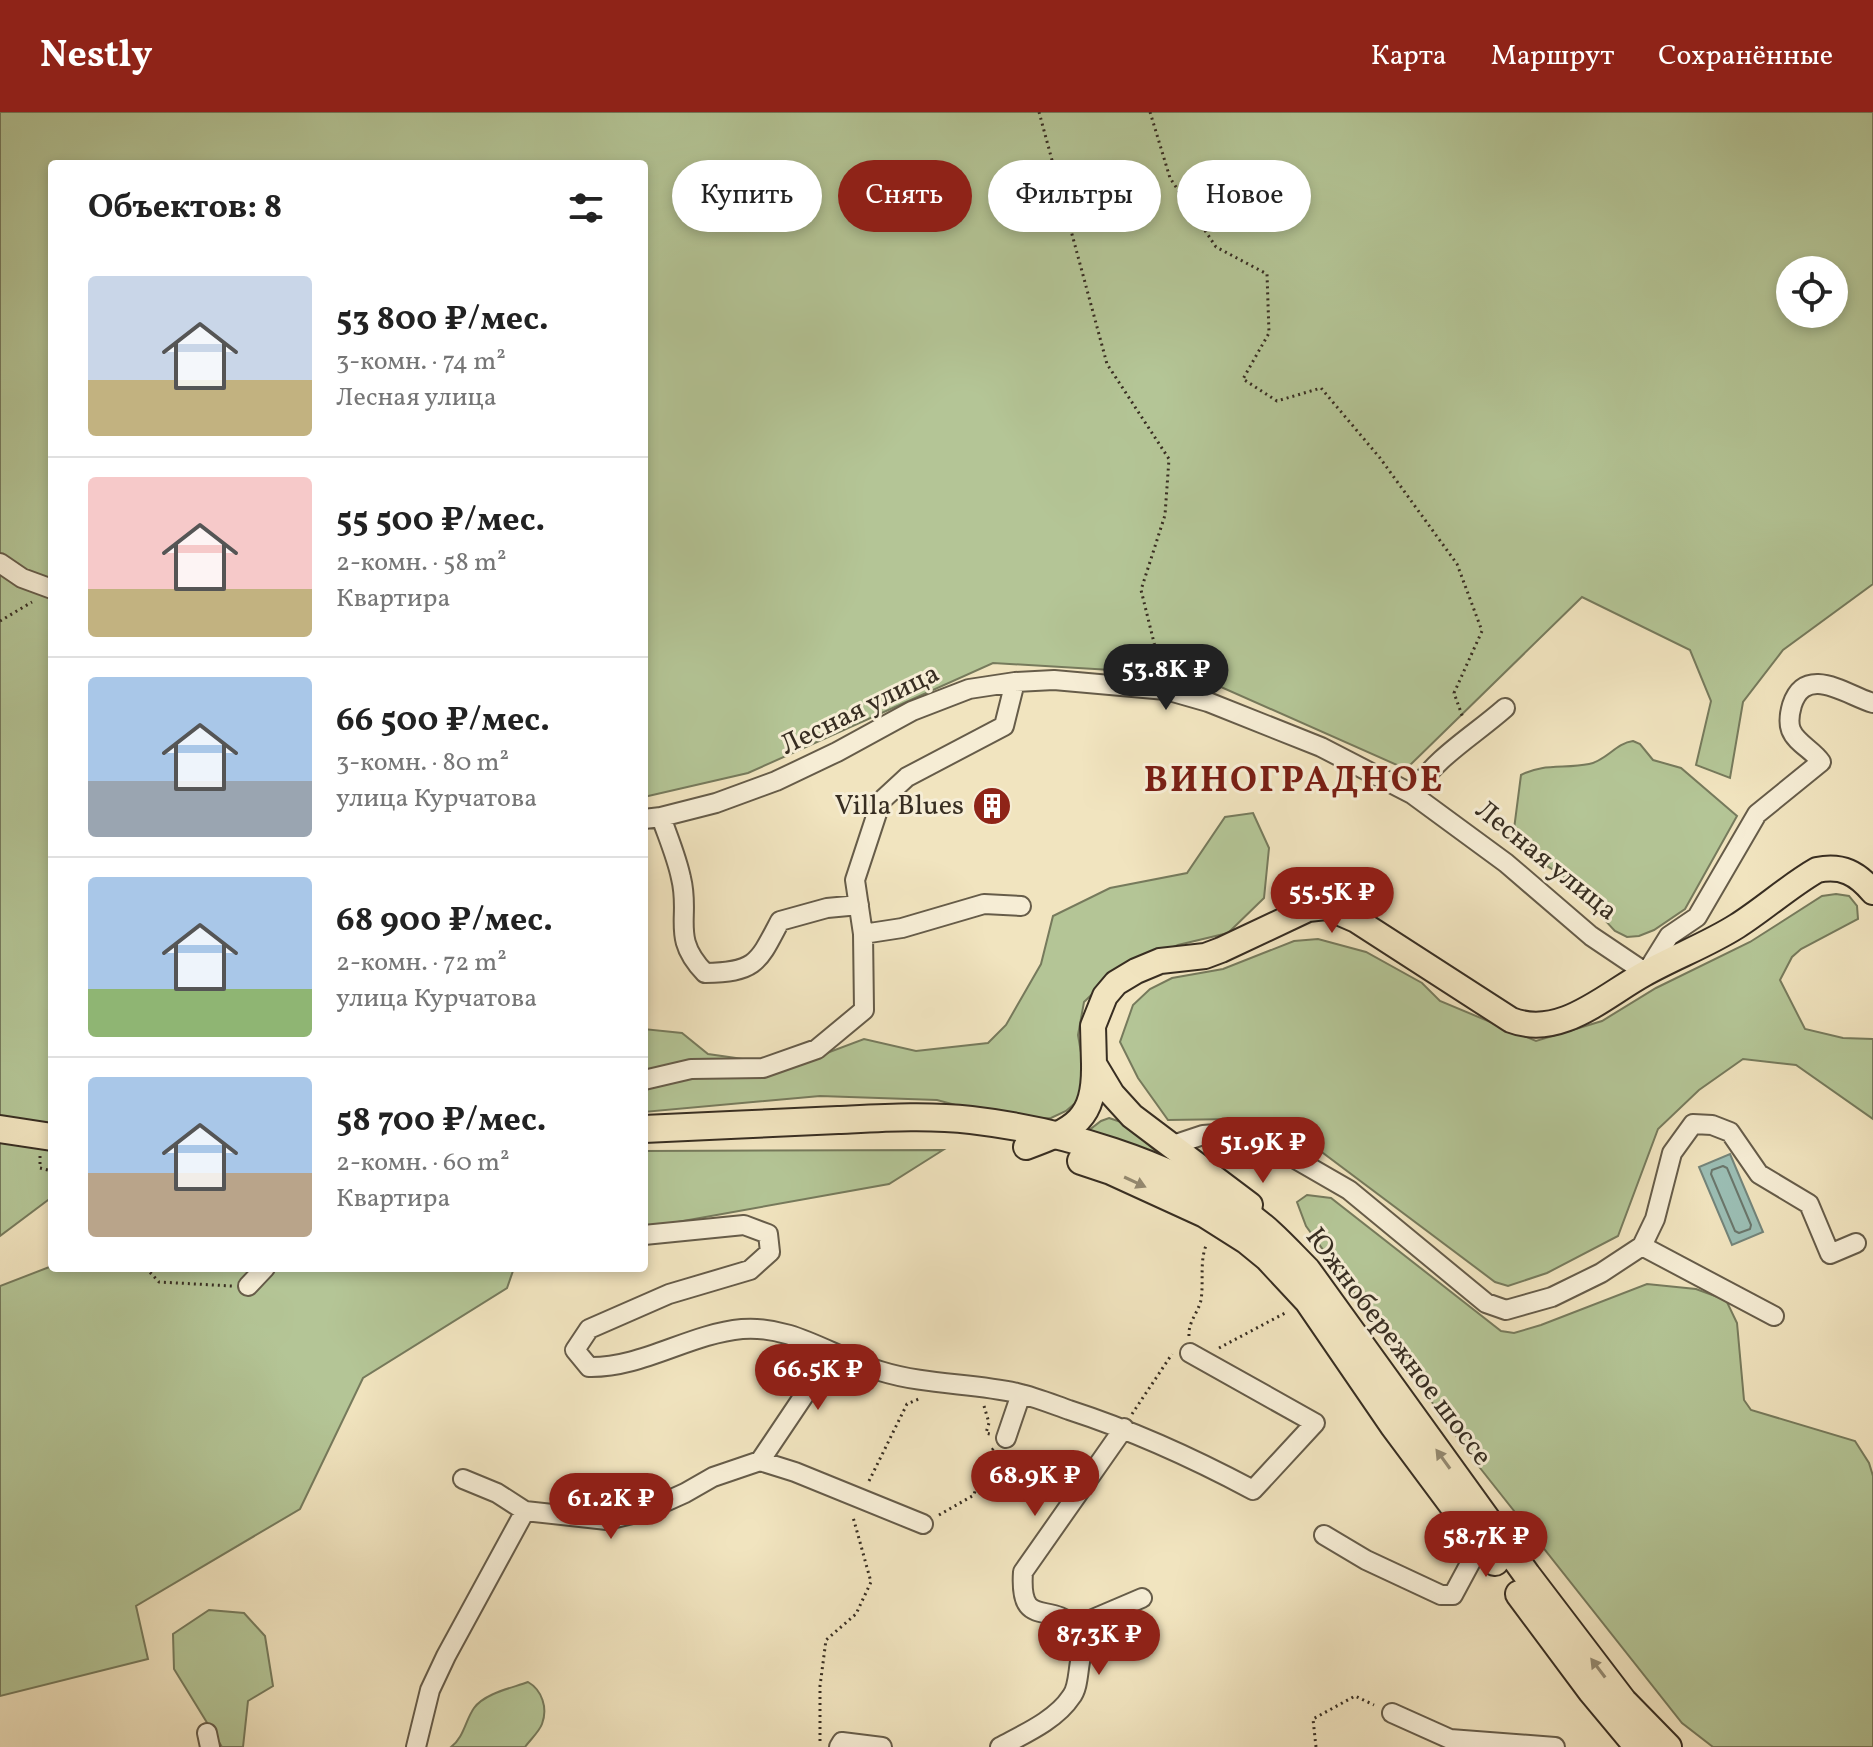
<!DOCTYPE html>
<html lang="ru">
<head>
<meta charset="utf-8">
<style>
	body { margin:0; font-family:Vollkorn,serif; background:#f6f6f6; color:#222; height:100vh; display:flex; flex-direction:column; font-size:30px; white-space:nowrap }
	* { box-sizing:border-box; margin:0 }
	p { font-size:26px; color:#767676 }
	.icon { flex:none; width:44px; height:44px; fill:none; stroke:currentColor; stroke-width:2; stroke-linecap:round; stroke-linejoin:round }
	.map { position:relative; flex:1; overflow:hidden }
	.drawer { position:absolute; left:48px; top:48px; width:600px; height:1112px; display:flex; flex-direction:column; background:#fff; border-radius:8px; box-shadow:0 4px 12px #0003 }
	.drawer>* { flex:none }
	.hud { position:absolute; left:672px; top:48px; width:760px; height:72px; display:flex; gap:16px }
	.buttons { position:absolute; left:1776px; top:144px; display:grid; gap:16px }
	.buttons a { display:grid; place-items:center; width:72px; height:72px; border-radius:50%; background:#fff; box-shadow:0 4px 12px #0003; font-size:40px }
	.price { position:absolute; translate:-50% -68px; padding:0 18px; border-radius:28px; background:#8f2418; color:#fff; font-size:26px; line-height:52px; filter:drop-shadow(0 2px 4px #0008) }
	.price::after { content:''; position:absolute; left:50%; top:48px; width:24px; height:18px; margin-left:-12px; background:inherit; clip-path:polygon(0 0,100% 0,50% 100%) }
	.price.current { background:#222; color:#fff }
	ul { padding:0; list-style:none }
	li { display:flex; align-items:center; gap:24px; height:200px; padding:0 40px }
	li+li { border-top:2px solid #e0e0e0 }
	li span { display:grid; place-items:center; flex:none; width:224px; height:160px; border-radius:8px; color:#555 }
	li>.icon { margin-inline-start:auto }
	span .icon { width:96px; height:96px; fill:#fffc; stroke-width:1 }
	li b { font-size:34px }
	h2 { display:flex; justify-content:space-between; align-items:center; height:96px; padding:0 40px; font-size:34px }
	.chip { padding:0 28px; border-radius:36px; background:#fff; box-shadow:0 4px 12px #0003; font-size:28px; line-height:72px }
	.chip.current { background:#8f2418; color:#fff }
	header { display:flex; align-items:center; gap:48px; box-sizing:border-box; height:112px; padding:0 40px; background:#8f2418; color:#fff }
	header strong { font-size:38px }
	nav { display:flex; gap:44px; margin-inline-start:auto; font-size:28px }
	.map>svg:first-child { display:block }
	.green { fill:#b4c596; stroke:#767a5c; stroke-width:2; fill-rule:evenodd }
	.water { fill:#9bbeb4; stroke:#73847a; stroke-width:2 }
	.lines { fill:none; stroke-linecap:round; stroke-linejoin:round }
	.shore { stroke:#6a766b; stroke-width:2 }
	.minor-casing { stroke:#665c49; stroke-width:22 }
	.major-casing { stroke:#382e22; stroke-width:28 }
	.highway-casing { stroke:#382e22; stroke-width:30 }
	.path { stroke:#382e22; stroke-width:3; stroke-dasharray:2 4; stroke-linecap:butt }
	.minor { stroke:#f6edd5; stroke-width:18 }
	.major { stroke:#f1e4bf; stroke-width:24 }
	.highway { stroke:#f1e4bf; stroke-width:26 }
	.oneway { fill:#948970 }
	.labels { text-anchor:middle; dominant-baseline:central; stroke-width:6; stroke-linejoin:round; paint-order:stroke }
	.street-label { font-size:28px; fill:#382e22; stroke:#f6edd5 }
	.poi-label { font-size:28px; fill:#382e22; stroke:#f6edd5; text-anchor:end }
	.district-label { font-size:36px; font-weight:bold; letter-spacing:2px; fill:#7a1f14; stroke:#f6edd5 }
</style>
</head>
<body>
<header>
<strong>Nestly</strong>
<nav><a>Карта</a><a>Маршрут</a><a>Сохранённые</a></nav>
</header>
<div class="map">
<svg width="1873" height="1635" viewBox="0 0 1873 1635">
	<rect width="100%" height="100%" fill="#f1e4bf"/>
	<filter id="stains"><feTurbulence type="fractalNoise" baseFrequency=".0025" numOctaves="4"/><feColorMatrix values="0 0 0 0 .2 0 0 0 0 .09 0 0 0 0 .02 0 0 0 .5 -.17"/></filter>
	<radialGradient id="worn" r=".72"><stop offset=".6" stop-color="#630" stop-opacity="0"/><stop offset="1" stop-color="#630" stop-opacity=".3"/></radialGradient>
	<path class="green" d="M0 0H1873V472L1783 538 1743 590 1730 666 1696 653 1711 589 1690 538 1582 485 1406 657 1194 563 993 551 748 661 644 685V52H52V1085L0 1124ZM1790 158H1834V202H1790Z
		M1633 629 1640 632 1653 648 1681 656 1737 704 1685 797 1654 818 1639 824 1627 825 1615 819C1598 801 1581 780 1562 764 1545 750 1517 742 1514 717L1521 663C1543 651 1565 657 1589 652 1606 649 1616 631 1633 629Z
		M1253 701 1269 736 1264 786 1228 821 1178 833 1115 860 1084 890 1078 923 1084 958 1081 986 1066 999 1051 1006 1025 1007 989 1002 937 988 820 984 644 1000V917L682 921 708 942 750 948 811 947 864 927 916 939 988 931 1006 913 1041 852 1053 804 1110 776 1187 761 1225 705Z
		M1836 782 1849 784 1857 794 1858 807 1801 837 1792 845 1780 868 1805 917 1843 926 1873 927V1007L1796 953 1743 947 1699 978 1658 1017 1618 1124 1547 1161 1508 1174 1495 1170 1287 1014 1235 1007 1168 1008 1138 966 1120 930 1133 893 1150 877 1172 866 1223 857 1294 829 1318 827 1366 840 1422 871 1440 889 1536 929 1602 909 1656 876 1750 830 1822 784Z
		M1109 1006 1127 1012 1163 1046 1088 1019 1101 1009Z
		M943 1038 889 1072 644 1116V1039Z
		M1307 1083 1331 1086 1501 1219 1514 1221 1541 1213 1647 1172 1696 1177 1726 1188 1737 1211 1744 1288 1751 1298 1855 1329 1869 1351 1873 1364V1635H1713L1682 1611 1469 1342 1306 1114 1297 1090Z
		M52 1154V1156H514L507 1176 363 1266 300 1397 136 1494 148 1547 0 1584V1174Z
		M209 1498 244 1501 265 1524 273 1574 248 1589 243 1635H222L174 1557 173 1522Z
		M528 1570C542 1578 548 1596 542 1612 539 1620 530 1628 525 1635H451C464 1625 465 1609 474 1596 485 1581 512 1576 528 1570Z"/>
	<path class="water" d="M1730 1042 1763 1120 1732 1133 1699 1055Z"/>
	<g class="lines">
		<path class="shore" d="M1723 1054 1727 1056 1751 1113 1750 1117 1739 1121 1735 1119 1711 1062 1712 1058Z"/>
		<defs>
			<path id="minor" d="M0 451 22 466 52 477
				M1015 570 1004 614 907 665 881 689 855 768 863 822 902 816 984 792 1021 794
				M1412 682C1437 644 1472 625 1505 596
				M661 705C668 725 677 746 681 766 691 806 670 825 705 861 756 860 758 851 780 809L827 796 859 793
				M644 707 661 705 716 691 776 669 837 640 912 599 969 577 1015 570 1054 568 1166 578 1208 590 1321 635 1412 682 1506 751 1591 824 1646 861 1669 824 1697 805 1757 702 1821 650C1813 638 1796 631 1791 618 1788 610 1790 600 1792 593 1806 551 1848 584 1873 591
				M644 968 691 957 763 956 817 937 864 898 863 822
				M1173 1033 1203 1023 1229 1021 1271 1033 1349 1078 1486 1191 1506 1198 1552 1185 1601 1161 1642 1134 1655 1107 1672 1041 1693 1012 1712 1013 1730 1020 1759 1062 1809 1092 1830 1142 1856 1131
				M644 1123 744 1113 768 1122 770 1140 750 1158 669 1182 589 1217 575 1238 589 1255C642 1256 689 1222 742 1217 793 1213 832 1245 880 1259 925 1273 972 1271 1017 1281 1035 1285 1052 1292 1069 1298 1134 1319 1193 1346 1253 1378L1315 1311 1190 1241
				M1642 1134 1774 1204
				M248 1174 265 1156
				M1006 1326 1021 1282
				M760 1349 805 1282 806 1229
				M463 1367 497 1381 525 1399
				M1324 1423 1366 1448 1441 1483H1453L1481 1431
				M1074 1515 1142 1486
				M1392 1601 1450 1627 1555 1635
				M207 1621 210 1635
				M416 1635 430 1578 446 1544 525 1399 607 1408 645 1399 685 1381 713 1365 760 1349 795 1360 923 1412
				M839 1635 842 1630 882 1635
				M1000 1635C1024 1622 1056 1608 1071 1585 1078 1577 1078 1560 1080 1550 1083 1537 1083 1525 1074 1515 1050 1488 1019 1519 1023 1460L1124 1316"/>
			<path id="major" d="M1026 1035C1075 1017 1095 1008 1094 952
				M1250 1093 1132 1004 1112 982 1094 952 1093 914 1105 884 1116 871 1136 859 1160 849 1205 844 1221 838 1308 797 1326 795 1356 808 1511 908C1560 927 1604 884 1644 862 1674 845 1707 833 1737 814 1764 797 1789 774 1817 758 1842 753 1857 761 1873 780"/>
			<path id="highway" d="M0 1017 52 1025
				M644 1017C709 1014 773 1011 838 1008 881 1006 927 1003 971 1008 1065 1019 1164 1050 1244 1101 1268 1116 1287 1138 1307 1158L1527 1463 1623 1589 1668 1635
				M1081 1049 1111 1059 1205 1102 1246 1128 1268 1146 1308 1189 1393 1313 1495 1450
				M1519 1482 1592 1580 1638 1635"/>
		</defs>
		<use href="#minor" class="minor-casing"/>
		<use href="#major" class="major-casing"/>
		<use href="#highway" class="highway-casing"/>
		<path class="path" d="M1039 0 1107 252 1169 347 1165 403 1141 478 1161 559
			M1150 0 1170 66 1216 135 1267 162 1269 221 1243 267 1277 289 1321 276 1380 346 1457 452 1482 519 1454 581 1463 606
			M0 509 32 490
			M40 1044V1056L52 1059
			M146 1156 159 1170 232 1174
			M1189 1224C1188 1210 1198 1201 1201 1188 1204 1169 1199 1149 1207 1131
			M1219 1236 1287 1200
			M984 1294 989 1311 986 1321 990 1322
			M1132 1302 1172 1242
			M869 1369 907 1292 921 1286
			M939 1403 974 1383 984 1346 994 1336
			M820 1629V1574L826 1528 856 1502 871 1470 853 1405
			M1316 1635 1313 1607 1355 1584 1374 1593"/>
		<use href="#minor" class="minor"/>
		<use href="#major" class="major"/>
		<use href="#highway" class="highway"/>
	</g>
	<defs><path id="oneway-solid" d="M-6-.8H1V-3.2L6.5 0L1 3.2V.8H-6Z" transform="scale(2)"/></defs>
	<g class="oneway">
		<use href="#oneway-solid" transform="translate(1135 1070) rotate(25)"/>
		<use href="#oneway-solid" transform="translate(1443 1347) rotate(-126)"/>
		<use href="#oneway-solid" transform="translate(1598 1556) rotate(-127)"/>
	</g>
	<defs>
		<symbol id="building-disc" viewBox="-11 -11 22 22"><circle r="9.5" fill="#8f2418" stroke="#f6edd5"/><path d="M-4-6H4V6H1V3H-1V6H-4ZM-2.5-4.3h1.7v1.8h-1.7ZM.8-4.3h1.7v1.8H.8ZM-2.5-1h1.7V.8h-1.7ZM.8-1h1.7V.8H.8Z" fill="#fff"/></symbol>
	</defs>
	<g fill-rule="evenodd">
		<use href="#building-disc" x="970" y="672" width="44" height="44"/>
	</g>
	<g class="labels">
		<g class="street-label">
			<text transform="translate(860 598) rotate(-26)">Лесная улица</text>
			<text transform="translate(1546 749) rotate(39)">Лесная улица</text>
			<text transform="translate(1398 1235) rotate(53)">Южнобережное шоссе</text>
		</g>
		<g class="poi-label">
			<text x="964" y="694">Villa Blues</text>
		</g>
		<g class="district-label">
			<text x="1294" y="670">ВИНОГРАДНОЕ</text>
		</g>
	</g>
	<rect width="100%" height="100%" filter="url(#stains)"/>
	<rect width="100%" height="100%" fill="url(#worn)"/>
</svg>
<div class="buttons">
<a><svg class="icon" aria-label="locate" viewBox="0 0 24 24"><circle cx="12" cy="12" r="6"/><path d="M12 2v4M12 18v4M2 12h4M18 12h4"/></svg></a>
</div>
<b class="price current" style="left:1166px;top:600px">53.8K ₽</b>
<b class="price" style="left:1332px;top:823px">55.5K ₽</b>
<b class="price" style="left:1263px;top:1073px">51.9K ₽</b>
<b class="price" style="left:818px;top:1300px">66.5K ₽</b>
<b class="price" style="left:1035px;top:1406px">68.9K ₽</b>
<b class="price" style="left:611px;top:1429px">61.2K ₽</b>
<b class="price" style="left:1486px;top:1467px">58.7K ₽</b>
<b class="price" style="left:1099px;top:1565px">87.3K ₽</b>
<div class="hud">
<a class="chip">Купить</a>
<a class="chip current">Снять</a>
<a class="chip">Фильтры</a>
<a class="chip">Новое</a>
</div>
<section class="drawer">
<h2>Объектов: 8<svg class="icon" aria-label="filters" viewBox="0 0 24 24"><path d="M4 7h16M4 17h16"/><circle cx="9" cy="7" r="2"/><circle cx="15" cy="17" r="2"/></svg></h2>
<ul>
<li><span style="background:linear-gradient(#c9d6e8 65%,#c2b280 0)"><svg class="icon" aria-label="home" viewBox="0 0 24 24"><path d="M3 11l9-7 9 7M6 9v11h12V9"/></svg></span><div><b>53 800 ₽/мес.</b><p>3-комн. · 74 m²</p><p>Лесная улица</p></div></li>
<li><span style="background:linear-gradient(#f6c9c9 70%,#c2b280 0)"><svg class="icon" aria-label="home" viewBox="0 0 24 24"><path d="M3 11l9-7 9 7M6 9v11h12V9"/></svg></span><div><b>55 500 ₽/мес.</b><p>2-комн. · 58 m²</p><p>Квартира</p></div></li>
<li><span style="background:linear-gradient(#a9c7e8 65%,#9aa5b1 0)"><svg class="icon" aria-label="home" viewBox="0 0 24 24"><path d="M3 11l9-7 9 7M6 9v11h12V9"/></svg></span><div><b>66 500 ₽/мес.</b><p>3-комн. · 80 m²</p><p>улица Курчатова</p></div></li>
<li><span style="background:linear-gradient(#a9c7e8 70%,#8fb573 0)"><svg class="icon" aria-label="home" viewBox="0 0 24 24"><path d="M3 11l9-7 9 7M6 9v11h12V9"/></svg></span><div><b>68 900 ₽/мес.</b><p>2-комн. · 72 m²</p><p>улица Курчатова</p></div></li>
<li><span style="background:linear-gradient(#a9c7e8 60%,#b9a48a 0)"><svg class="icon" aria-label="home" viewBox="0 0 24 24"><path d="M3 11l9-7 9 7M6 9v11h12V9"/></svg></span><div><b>58 700 ₽/мес.</b><p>2-комн. · 60 m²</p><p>Квартира</p></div></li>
</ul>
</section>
</div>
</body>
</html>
